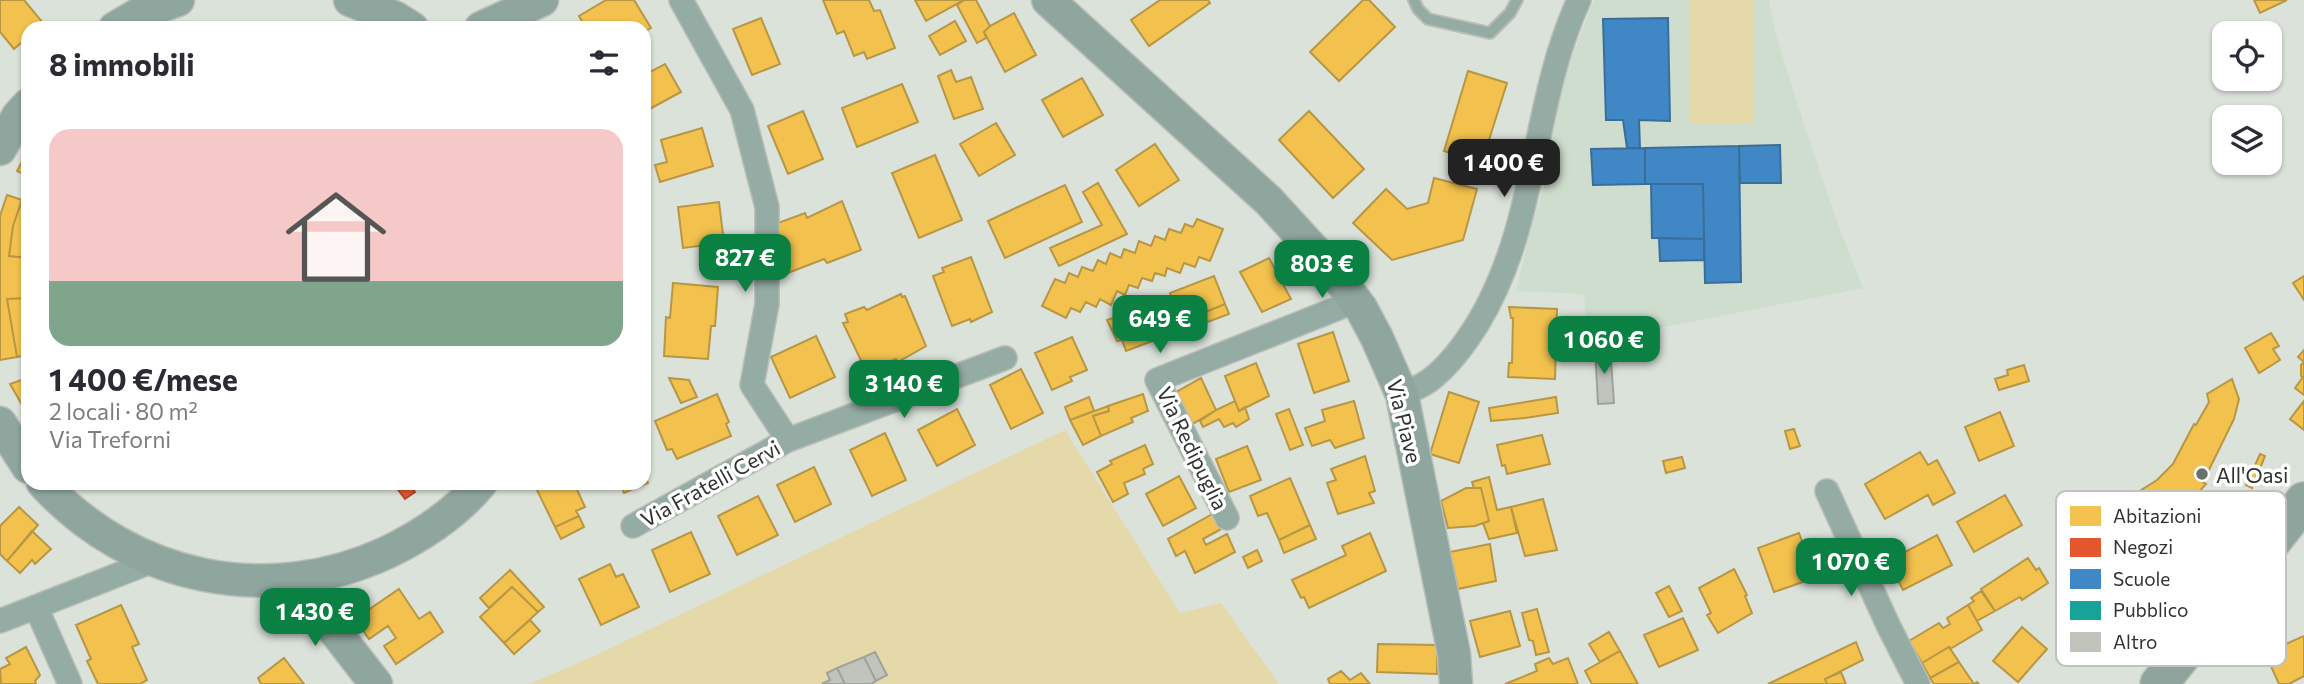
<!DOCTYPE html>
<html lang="it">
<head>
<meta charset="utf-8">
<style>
	body { margin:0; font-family:Commissioner,sans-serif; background:#f7f7f7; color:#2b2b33; height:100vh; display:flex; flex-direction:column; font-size:26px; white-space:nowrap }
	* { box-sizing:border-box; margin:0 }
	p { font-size:23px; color:#7c7c81 }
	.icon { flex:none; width:38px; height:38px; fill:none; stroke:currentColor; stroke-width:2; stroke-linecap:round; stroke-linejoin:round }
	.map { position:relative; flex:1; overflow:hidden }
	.side { position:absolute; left:21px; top:21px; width:630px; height:469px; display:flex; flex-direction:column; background:#fff; border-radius:21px; box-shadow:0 2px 5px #0004 }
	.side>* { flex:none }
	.fabs { position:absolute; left:2212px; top:21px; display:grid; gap:14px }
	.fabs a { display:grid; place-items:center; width:70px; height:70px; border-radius:14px; background:#fff; box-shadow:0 2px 5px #0004; font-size:35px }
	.price { position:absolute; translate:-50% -60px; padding:0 16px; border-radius:14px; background:#0b8043; color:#fff; font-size:23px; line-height:46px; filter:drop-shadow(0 2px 4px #0008) }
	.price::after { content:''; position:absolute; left:50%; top:42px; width:21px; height:16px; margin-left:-10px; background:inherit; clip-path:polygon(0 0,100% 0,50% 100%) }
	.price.on { background:#222; color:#fff }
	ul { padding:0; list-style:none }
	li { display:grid; align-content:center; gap:14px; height:371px; padding:0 28px }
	li span { display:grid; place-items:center; height:217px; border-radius:21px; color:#555 }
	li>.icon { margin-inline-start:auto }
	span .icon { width:126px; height:126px; fill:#fffc; stroke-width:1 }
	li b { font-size:30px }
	h2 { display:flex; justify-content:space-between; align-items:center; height:84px; padding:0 28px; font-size:30px }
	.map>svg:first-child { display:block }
	.built { fill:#cfddce }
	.green { fill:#e5d8a9 }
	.homes { fill:#f2c14e; stroke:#b79644; stroke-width:2 }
	.shops { fill:#e4572e; stroke:#ad4c2e; stroke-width:2 }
	.schools { fill:#3f88c5; stroke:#3a6e98; stroke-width:2 }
	.public { fill:#17a398; stroke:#1e8178; stroke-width:2 }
	.building { fill:#c0c4bd; stroke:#9ea29b; stroke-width:2 }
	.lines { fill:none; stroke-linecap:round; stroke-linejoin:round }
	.lane-casing { stroke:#b9beb8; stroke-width:14 }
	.street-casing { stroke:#b9beb8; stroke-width:26 }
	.secondary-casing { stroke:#b9beb8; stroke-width:35 }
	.primary-casing { stroke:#b9beb8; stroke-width:40 }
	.lane { stroke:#95aca4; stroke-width:10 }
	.street { stroke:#95aca4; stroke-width:23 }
	.secondary { stroke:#8ea69e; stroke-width:32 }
	.primary { stroke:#8fa49c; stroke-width:37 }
	.poi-dot { fill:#6b706a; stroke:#fff; stroke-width:2.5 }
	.labels { text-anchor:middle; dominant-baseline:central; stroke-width:7; stroke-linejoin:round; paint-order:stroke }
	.street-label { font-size:21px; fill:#2e332e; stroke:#fff }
	.poi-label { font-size:21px; fill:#2e332e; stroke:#fff; text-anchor:start }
	.key { fill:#fff; stroke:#c0c2c0; stroke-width:2 }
	.key-label { font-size:19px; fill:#2e332e }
</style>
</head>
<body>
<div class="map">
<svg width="2304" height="684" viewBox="0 0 2304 684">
	<rect width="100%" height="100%" fill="#dbe2da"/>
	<path class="built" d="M1594 0H1769L1775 32 1802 118 1836 219 1863 288 1587 342 1584 294 1516 291 1532 224 1545 183 1550 147 1565 74Z"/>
	<path class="green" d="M1689 0H1754V124H1689Z
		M1065 430 1180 613 1221 603 1279 684H529L594 656Z"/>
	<path class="homes" d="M0 0H24L44 24 39 28H28V37L14 49 0 32Z
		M606 0H634L651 28 644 32V28H586L579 16Z
		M823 0H869L874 11 880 10 895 48 867 59 864 52 854 56 844 31 837 34Z
		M915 0H964L926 21Z
		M964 0H976L990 26 984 32 986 38 977 43 957 5Z
		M1160 0H1208L1210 3 1149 46 1131 20Z
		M1363 0H1369L1395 27 1339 81 1310 52Z
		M2254 0H2287L2260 13Z
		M1014 13 1036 55 1005 72 984 32 990 26Z
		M761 18 780 64 752 75 733 29Z
		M955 21 966 41 940 55 929 36Z
		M665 64 681 92 644 112V75Z
		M951 70 956 82 971 77 983 109 954 119 938 76Z
		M1468 71 1507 83 1482 162 1444 151Z
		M1082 78 1103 115 1063 137 1042 100Z
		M902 84 918 122 857 147 842 108Z
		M803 111 823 159 788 174 768 126Z
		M1309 111 1364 169 1333 198 1279 140Z
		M996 123 1015 155 979 176 960 144Z
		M702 128 713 166 660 182 655 165 667 162 661 140Z
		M1155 144 1179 180 1139 206 1116 170Z
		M28 150V176L17 171Z
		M935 155 962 220 919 238 892 173Z
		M1434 178 1477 189 1463 240 1392 260 1353 223 1386 189 1407 209 1428 203Z
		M1098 183 1127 234 1059 266 1050 248 1102 225 1083 192Z
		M1065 185 1082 222 1005 258 988 221Z
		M7 195 22 200 13 226 9 256 28 258V298L7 299 17 357 0 360V216Z
		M22 200 28 201V258L9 256 13 226Z
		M842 201 861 250 827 263 824 259 788 273 770 226 805 213 807 218Z
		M719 202 724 243 683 248 678 207Z
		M1197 219 1223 229 1210 261 1199 257 1195 267 1184 263 1180 273 1167 268 1165 276 1155 273 1152 281 1142 278 1138 288 1129 285 1125 295 1117 291 1111 305 1100 299 1096 307 1086 302 1080 312 1071 308 1066 318 1042 306 1055 279 1065 283 1069 273 1078 277 1082 267 1093 271 1098 260 1106 264 1110 253 1121 258 1124 249 1135 253 1139 241 1151 246 1155 236 1165 240 1169 229 1181 233 1185 224 1193 227Z
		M971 257 992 312 971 322 970 319 952 326 933 276 944 272 942 268Z
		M1269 258 1291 299 1262 312 1240 272Z
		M1214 276 1225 304 1181 322 1170 293Z
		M2304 276V300L2293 283Z
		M673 283 718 287 715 326H711L708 359 664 356 666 317 670 318Z
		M901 294 902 297 905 296 926 346 898 362 896 359 866 371 843 323 848 322 845 314 864 307 867 310Z
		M28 298V355L17 357 7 299Z
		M1225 304 1229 314 1184 331 1181 322Z
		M1148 305 1156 326 1151 328 1155 340 1126 351 1122 340 1117 341 1107 320Z
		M1509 307 1557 309 1555 379 1508 377 1509 363H1512L1513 318H1511Z
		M1333 332 1349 381 1314 393 1298 344Z
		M2271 333 2279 346 2273 349 2280 360 2259 373 2245 348Z
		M816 336 835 377 790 398 771 357Z
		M1072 337 1087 370 1070 377 1072 381 1052 390 1035 353Z
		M2304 350V395L2295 388 2303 377 2301 376V365L2304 362 2298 357Z
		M1256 363 1269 396 1239 411 1225 376Z
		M2024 365 2029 381 1999 390 1995 379 2008 375 2007 370Z
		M1021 369 1043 413 1011 429 990 385Z
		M27 378 28 380V415L10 384Z
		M669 378 689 380 697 397 681 403Z
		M1201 378 1216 410 1189 426 1173 394Z
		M2232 379 2239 399 2234 419 2203 482 2206 484 2180 513 2176 508 2109 550 2097 552 2086 550 2077 545 2091 519 2102 520 2121 507 2119 504 2157 480 2173 464 2194 424 2196 425 2209 402 2207 394Z
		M1449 392 1479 402 1459 463 1430 454Z
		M717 394 729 422 726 424 731 436 677 459 672 449 667 450 655 421Z
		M1143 394 1148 411 1131 418 1133 422 1101 436 1093 416 1109 411 1108 406Z
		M1089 397 1094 411 1070 420 1065 407Z
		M1556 397 1558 413 1525 418 1491 421 1489 408Z
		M1235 401 1239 411 1245 407 1249 419 1236 427 1233 423 1224 427 1219 419 1203 427 1200 421 1216 410Z
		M1354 401 1364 438 1335 448 1330 440 1312 446 1305 428 1325 421 1322 410Z
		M2304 401V430L2290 419Z
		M1108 406 1109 411 1093 416 1101 436 1083 445 1070 420Z
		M957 409 975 445 937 466 918 430Z
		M1289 409 1303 445 1290 450 1276 414Z
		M2000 412 2014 446 1979 461 1965 427Z
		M1794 429 1800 446 1790 449 1785 431Z
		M885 433 906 480 872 496 850 450Z
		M1542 435 1550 464 1507 474 1505 465 1502 466 1497 445Z
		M1145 445 1153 464 1143 469 1145 474 1124 483 1128 494 1113 502 1097 472 1112 464 1110 461Z
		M1247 446 1261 480 1229 492 1216 459Z
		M1920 452 1928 465 1937 460 1955 493 1933 505 1928 495 1885 519 1865 484Z
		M2260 454 2265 456 2252 488 2246 485Z
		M1365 456 1375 491 1369 493 1374 503 1338 514 1327 483 1336 480 1331 469Z
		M1682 457 1685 468 1666 473 1663 461Z
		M814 467 831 504 795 522 777 485Z
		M644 473 648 483 624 493 620 483H644Z
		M1179 476 1196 508 1163 526 1146 494Z
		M1489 477 1497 510 1511 507 1517 533 1489 539 1483 523 1489 521 1481 488H1474L1472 482Z
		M1290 478 1310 525 1279 540 1267 513 1258 516 1250 496Z
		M540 483H574L585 507 576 511 579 516 555 527 535 486Z
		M1466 488H1481L1489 521 1475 526 1448 528 1441 501Z
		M2005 495 2022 525 1974 552 1957 522Z
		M758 496 778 535 737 555 718 516Z
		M1543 499 1557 550 1525 556 1511 507Z
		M19 507 38 525 7 561 0 554V526Z
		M1214 513 1223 528 1203 539 1206 545 1227 534 1235 552 1195 573 1185 551 1176 556 1168 539Z
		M579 516 584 527 561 539 555 527Z
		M1310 525 1316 539 1284 553 1279 540Z
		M32 531 51 549 35 564 32 560 20 573 7 561Z
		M691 532 710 574 670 592 652 550Z
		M1370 533 1386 571 1309 608 1304 597 1301 598 1292 580 1346 555 1342 546Z
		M1799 533 1815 578 1774 592 1758 548Z
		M1937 535 1952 565 1903 590 1888 561Z
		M1490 544 1496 581 1458 589 1450 552Z
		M1257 550 1262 561 1248 568 1243 557Z
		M2028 558 2036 570 2039 568 2048 583 2022 600 2020 597 1995 611 1981 589Z
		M610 564 616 577 623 574 639 607 601 625 579 579Z
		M1734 569 1747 595 1745 596 1752 613 1718 633 1707 615 1711 613 1699 588Z
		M510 570 544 607 538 612 512 587 489 608 480 598Z
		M1669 586 1682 611 1669 617 1656 593Z
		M512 587 538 612 504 643 480 617Z
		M399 589 419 619 430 612 443 632 396 664 384 646 396 638 388 626 369 639 355 619Z
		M1981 591 1995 611 1977 621 1968 605 1974 601 1971 598Z
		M121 605 139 644 132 647 147 680 140 684H98L87 661 91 659 76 625Z
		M1968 605 1982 630 1950 649 1949 647 1922 663 1909 641 1939 623 1943 628 1950 624 1947 618Z
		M1537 609 1549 652 1536 655 1533 641 1529 640 1522 613Z
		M1510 611 1520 646 1480 657 1470 621Z
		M1683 618 1698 650 1659 667 1644 635Z
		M530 620 540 631 514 654 504 643Z
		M2022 627 2047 649 2018 682 1993 661Z
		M1609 632 1620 651 1600 662 1589 644Z
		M2304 636V676L2289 684H2279L2265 653Z
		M1856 642 1863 660 1825 679 1827 684H1768Z
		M1378 644 1437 645V674L1377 672Z
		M26 647 40 675 35 681 36 684H1L0 669 10 664 6 658Z
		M1949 647 1959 662 1930 678 1922 663Z
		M1620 651 1638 684H1592L1585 671Z
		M284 658 304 684H261L258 678Z
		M1549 658 1553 664 1568 658 1578 684H1505L1537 671 1535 664Z
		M1959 662 1974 684 1977 682 1979 684H1934L1930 678Z
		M1341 671 1350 680 1361 673 1370 684H1330L1328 679Z
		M1841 672 1846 684H1827L1825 679Z"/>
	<path class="shops" d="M402 483H409L415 492 405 499 396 487Z"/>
	<path class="schools" d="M1668 18 1670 121 1639 120 1640 148H1627L1623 120H1606L1603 19Z
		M1780 145 1781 183H1740L1739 146Z
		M1739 146 1741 282 1705 283 1703 184H1645V148Z
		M1645 148V184L1593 185 1591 149Z
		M1651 184H1703L1704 239 1652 238Z
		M1659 238 1704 239V260L1660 261Z"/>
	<path class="public" d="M248 25 277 26 288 28H213Z"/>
	<path class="building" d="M1610 347 1614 403 1598 404 1595 348Z
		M875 652 887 675 876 681 864 657Z
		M864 657 876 681 871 684H845L837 668Z
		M837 668 845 684H822L830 680 827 673Z"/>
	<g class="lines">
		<defs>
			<path id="lane" d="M1414 0 1418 9 1428 19 1490 33 1510 13 1517 0"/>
			<path id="street" d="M1402 395C1412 390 1422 386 1430 380 1450 365 1465 344 1478 323 1539 222 1531 104 1579 0
				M788 440 1005 358
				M1827 491 1888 625 1918 684
				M1227 518 1157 380 1356 301
				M633 526 788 440 752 385 767 304V207L742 110 681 0
				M36 607 70 684
				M0 621 153 561"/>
			<path id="secondary" d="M350 0 396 18 412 28
				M1048 0 1269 201 1333 271 1361 308 1377 338 1402 395 1454 654 1456 684
				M115 28 139 14 178 0
				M481 28 542 0
				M0 149 18 116 28 105
				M0 423 28 467
				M43 483C132 580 268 608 388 552 423 535 456 513 481 483
				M295 580 376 684"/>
			<path id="primary" d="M2159 684 2304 501"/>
		</defs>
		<use href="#lane" class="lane-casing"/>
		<use href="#street" class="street-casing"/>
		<use href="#secondary" class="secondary-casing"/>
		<use href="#primary" class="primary-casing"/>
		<use href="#lane" class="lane"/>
		<use href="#street" class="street"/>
		<use href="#secondary" class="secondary"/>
		<use href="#primary" class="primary"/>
	</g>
	<circle class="poi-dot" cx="2202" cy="474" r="7"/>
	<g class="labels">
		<g class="street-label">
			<text transform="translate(1405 421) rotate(76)">Via Piave</text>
			<text transform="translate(1193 448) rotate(64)">Via Redipuglia</text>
			<text transform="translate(710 483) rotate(-29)">Via Fratelli Cervi</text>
		</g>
		<g class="poi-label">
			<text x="2216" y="474">All'Oasi</text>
		</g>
	</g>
	<rect x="2056" y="491" width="230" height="175" rx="10" class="key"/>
	<rect x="2070" y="506" width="31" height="20" fill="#f2c14e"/>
	<rect x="2070" y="538" width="31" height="19" fill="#e4572e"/>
	<rect x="2070" y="569" width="31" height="20" fill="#3f88c5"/>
	<rect x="2070" y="601" width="31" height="19" fill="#17a398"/>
	<rect x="2070" y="632" width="31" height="20" fill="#c0c4bd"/>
	<g class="key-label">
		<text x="2113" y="523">Abitazioni</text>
		<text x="2113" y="554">Negozi</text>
		<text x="2113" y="586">Scuole</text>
		<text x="2113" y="617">Pubblico</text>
		<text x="2113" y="649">Altro</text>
	</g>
</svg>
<div class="fabs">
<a><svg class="icon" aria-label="locate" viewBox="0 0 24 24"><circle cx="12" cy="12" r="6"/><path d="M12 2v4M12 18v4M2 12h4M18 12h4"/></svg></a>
<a><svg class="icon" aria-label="layers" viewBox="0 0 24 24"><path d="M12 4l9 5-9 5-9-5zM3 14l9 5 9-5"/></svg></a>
</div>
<b class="price on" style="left:1504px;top:199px">1 400 €</b>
<b class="price" style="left:745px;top:294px">827 €</b>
<b class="price" style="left:1322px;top:300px">803 €</b>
<b class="price" style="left:1160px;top:355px">649 €</b>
<b class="price" style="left:1604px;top:376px">1 060 €</b>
<b class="price" style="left:904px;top:420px">3 140 €</b>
<b class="price" style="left:1851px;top:598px">1 070 €</b>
<b class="price" style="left:315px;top:648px">1 430 €</b>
<section class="side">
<h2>8 immobili<svg class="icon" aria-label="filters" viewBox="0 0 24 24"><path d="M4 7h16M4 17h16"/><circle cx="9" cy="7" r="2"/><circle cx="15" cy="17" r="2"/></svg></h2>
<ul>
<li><span style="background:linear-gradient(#f6c9c9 70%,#7fa58c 0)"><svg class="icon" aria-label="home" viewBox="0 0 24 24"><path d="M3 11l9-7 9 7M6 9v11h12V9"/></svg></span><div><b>1 400 €/mese</b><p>2 locali · 80 m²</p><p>Via Treforni</p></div></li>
</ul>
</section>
</div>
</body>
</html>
